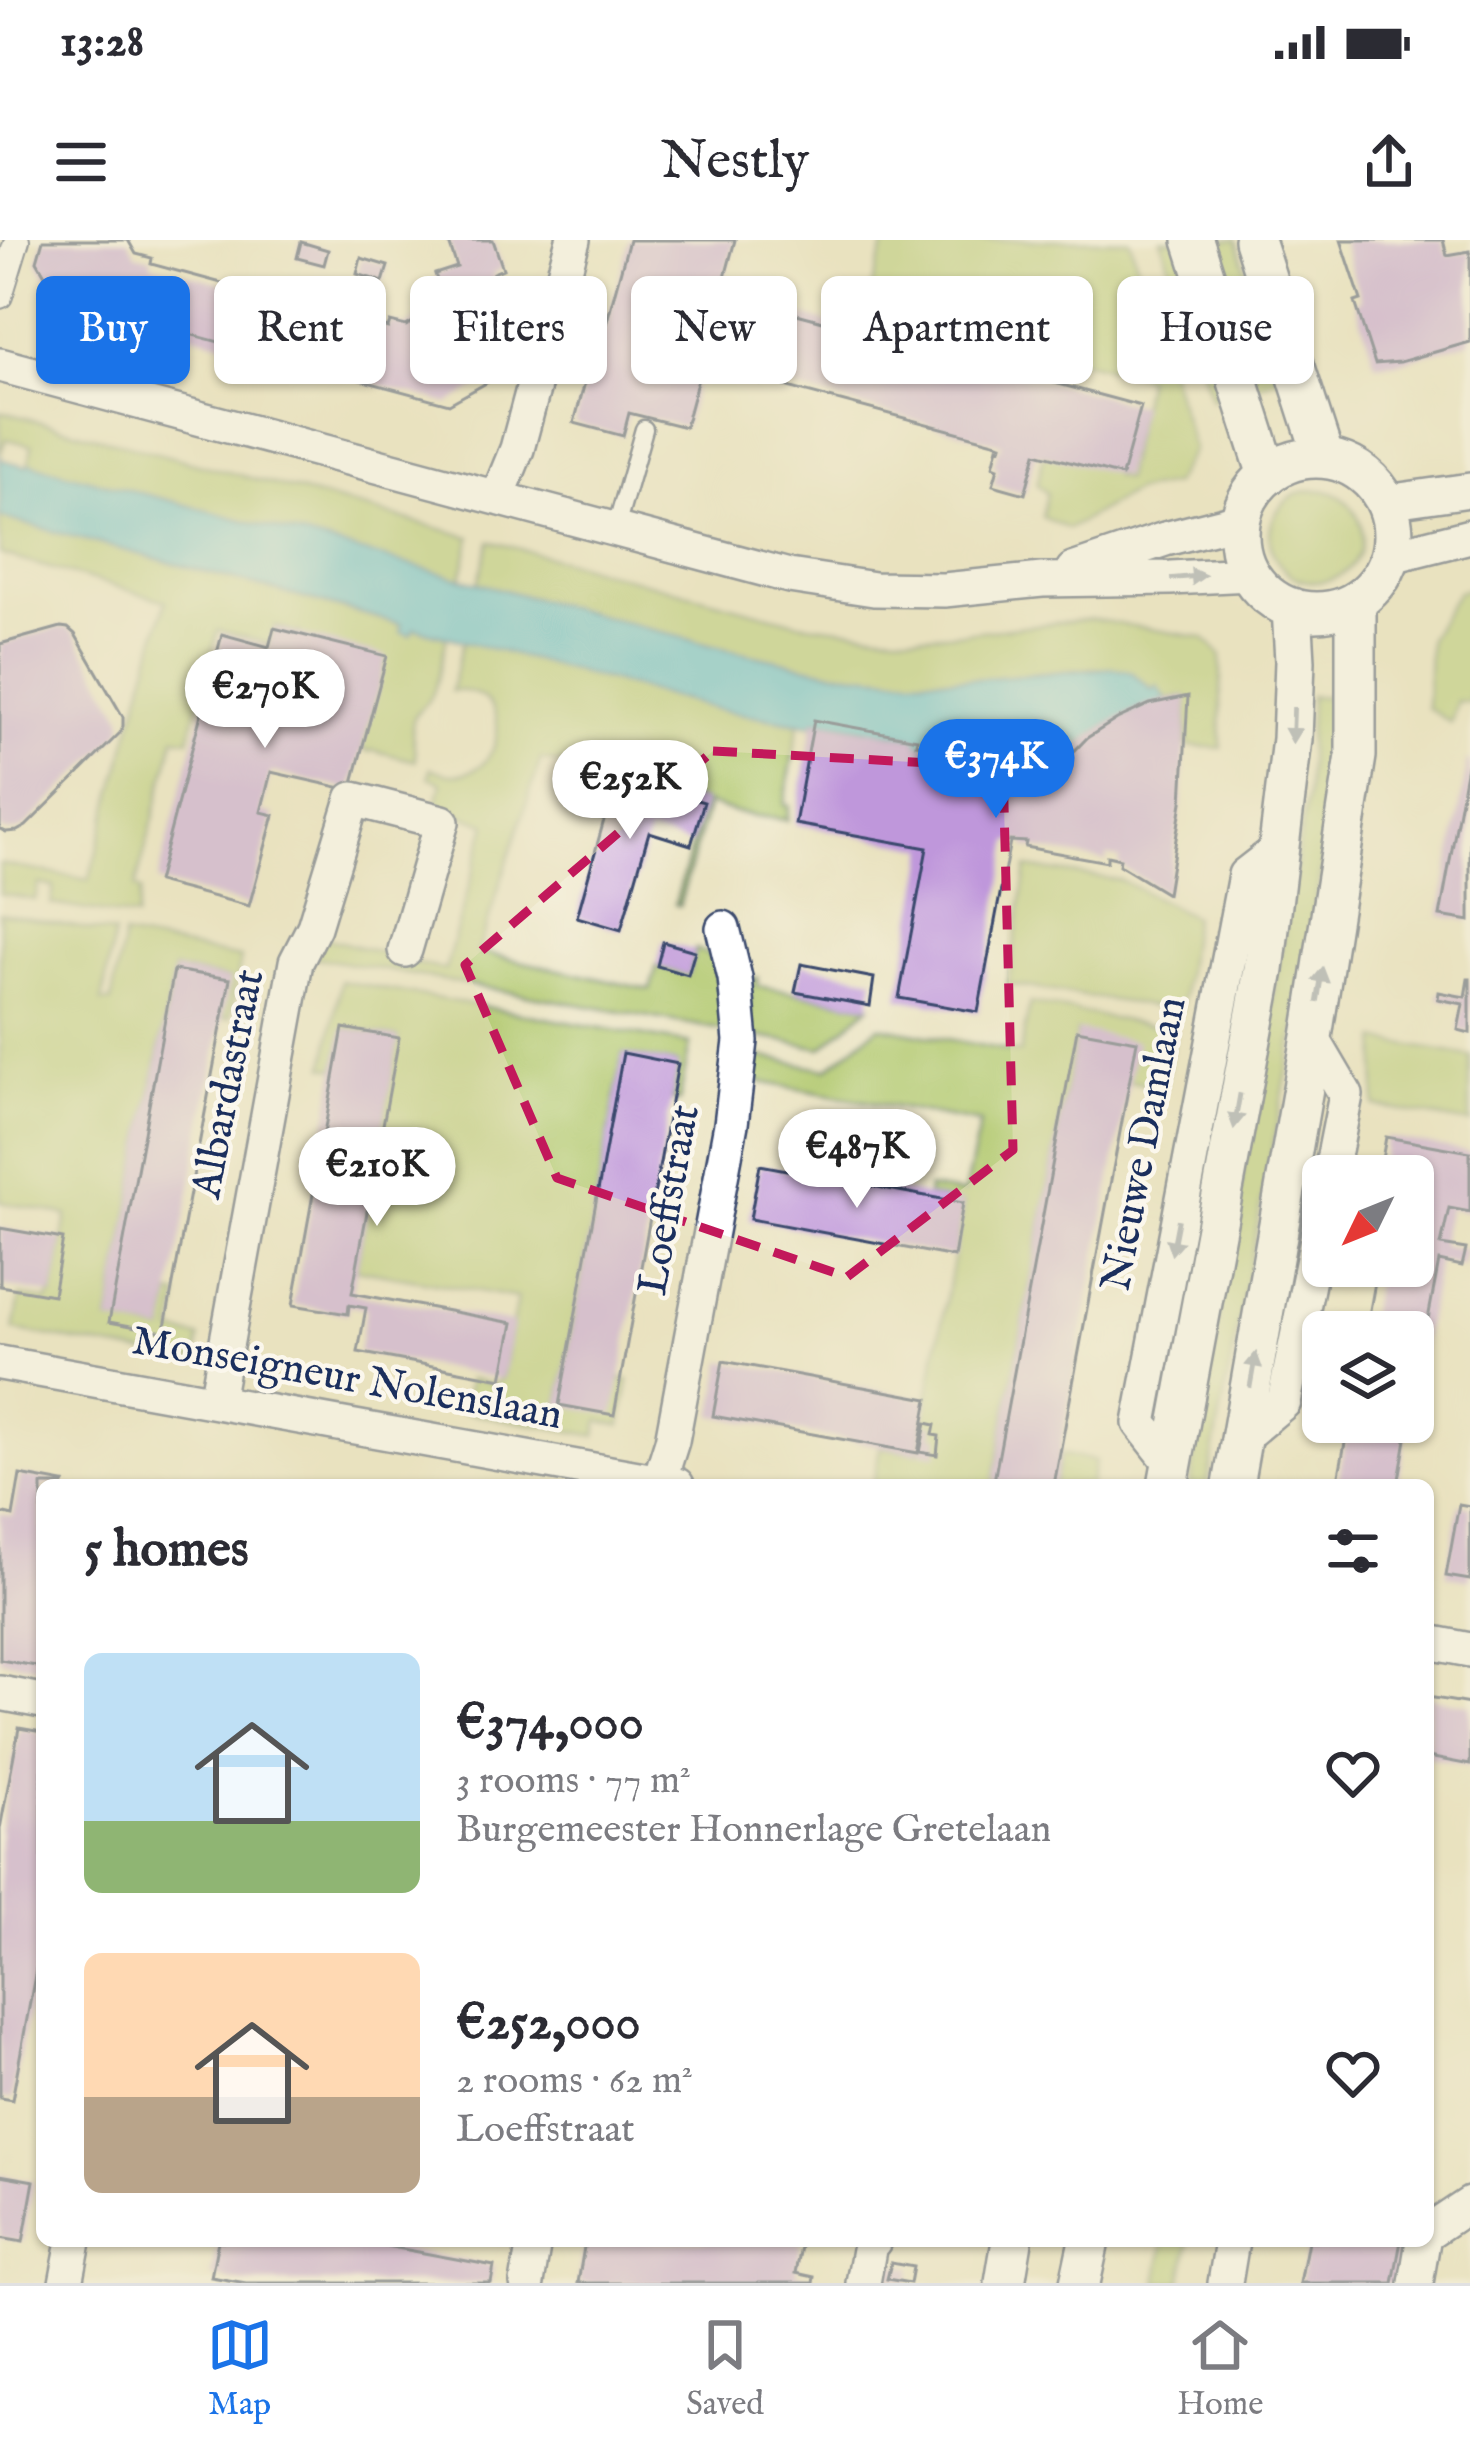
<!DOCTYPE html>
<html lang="en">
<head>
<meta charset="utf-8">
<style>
	body { margin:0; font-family:"IM FELL English",serif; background:#f2f2f3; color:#2b2b33; height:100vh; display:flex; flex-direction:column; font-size:45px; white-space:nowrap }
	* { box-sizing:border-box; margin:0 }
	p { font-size:39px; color:#7c7c81 }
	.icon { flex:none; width:66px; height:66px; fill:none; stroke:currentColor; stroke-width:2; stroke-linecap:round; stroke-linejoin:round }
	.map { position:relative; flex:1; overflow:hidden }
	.panel { position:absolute; left:36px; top:1239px; width:1398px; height:768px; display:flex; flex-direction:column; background:#fff; border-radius:18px; box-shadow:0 3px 9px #0004 }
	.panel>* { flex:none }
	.top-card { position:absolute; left:36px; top:36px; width:1398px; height:108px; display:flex; gap:24px }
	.needle { width:78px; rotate:227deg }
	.fabs { position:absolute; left:1302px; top:915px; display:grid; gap:24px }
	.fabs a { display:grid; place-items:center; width:132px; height:132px; border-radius:18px; background:#fff; box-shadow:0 3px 9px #0004; font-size:60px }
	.price { position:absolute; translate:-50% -102px; padding:0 27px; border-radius:42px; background:#fff; color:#222; font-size:39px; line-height:78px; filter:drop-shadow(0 3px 6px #0008) }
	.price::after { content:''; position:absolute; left:50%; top:72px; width:36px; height:27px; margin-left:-18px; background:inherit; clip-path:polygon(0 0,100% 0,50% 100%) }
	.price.selected { background:#1a73e8; color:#fff }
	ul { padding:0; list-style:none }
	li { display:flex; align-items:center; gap:36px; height:300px; padding:0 48px }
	li span { display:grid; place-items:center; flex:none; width:336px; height:240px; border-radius:18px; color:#555 }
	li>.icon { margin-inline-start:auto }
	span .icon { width:144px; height:144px; fill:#fffc; stroke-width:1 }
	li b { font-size:51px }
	h2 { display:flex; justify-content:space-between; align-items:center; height:144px; padding:0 48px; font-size:51px }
	.pill { padding:0 42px; border-radius:18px; background:#fff; box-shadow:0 3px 9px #0004; font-size:42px; line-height:108px }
	.pill.selected { background:#1a73e8; color:#fff }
	.status { display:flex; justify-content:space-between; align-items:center; height:84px; padding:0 60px; background:#fff; direction:ltr }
	.status svg { height:33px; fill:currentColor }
	header { display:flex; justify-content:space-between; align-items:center; height:156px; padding:0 48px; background:#fff; font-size:54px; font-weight:600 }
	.tab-bar { display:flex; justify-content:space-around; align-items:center; height:168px; border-top:3px solid #e1e1e2; background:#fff; font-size:33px; color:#7c7c81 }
	.tab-bar a { display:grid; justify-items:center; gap:6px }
	.tab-bar .selected { color:#1a73e8 }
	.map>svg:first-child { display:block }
	.green { fill:#b0c86d; stroke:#667c66; stroke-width:3 }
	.water { fill:#55bcd3; stroke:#387698; stroke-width:3 }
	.building { fill:#bf97db }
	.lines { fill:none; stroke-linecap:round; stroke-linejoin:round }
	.service-casing { stroke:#3a4a6d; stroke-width:21 }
	.pedestrian-casing { stroke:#3a4a6d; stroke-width:28 }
	.minor-casing { stroke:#3a4a6d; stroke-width:38 }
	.tertiary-casing { stroke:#3a4a6d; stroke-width:44 }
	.service { stroke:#fff; stroke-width:16 }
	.pedestrian { stroke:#fff; stroke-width:24 }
	.minor { stroke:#fff; stroke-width:33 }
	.tertiary { stroke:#fff; stroke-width:39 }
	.oneway { fill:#8d97ae }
	.marked { fill:none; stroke:#c2185b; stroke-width:9; stroke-dasharray:24 15; stroke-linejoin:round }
	.labels { text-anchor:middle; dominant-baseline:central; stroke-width:9; stroke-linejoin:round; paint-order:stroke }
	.street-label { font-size:42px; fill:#1b2f5e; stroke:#fbf7ec }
</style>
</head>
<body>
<div class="status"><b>13:28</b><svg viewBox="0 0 49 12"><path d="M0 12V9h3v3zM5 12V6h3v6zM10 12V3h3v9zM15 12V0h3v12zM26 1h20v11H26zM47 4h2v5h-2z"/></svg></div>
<header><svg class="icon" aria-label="menu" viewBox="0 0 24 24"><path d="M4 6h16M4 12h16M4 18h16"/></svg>Nestly<svg class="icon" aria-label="share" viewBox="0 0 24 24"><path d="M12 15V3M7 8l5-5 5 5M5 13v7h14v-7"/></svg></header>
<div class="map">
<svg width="1470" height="2043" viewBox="0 0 1470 2043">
	<rect width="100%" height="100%" fill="#fbf7ec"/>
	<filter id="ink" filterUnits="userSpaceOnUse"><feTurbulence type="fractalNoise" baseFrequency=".00833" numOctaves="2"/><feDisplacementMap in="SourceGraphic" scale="24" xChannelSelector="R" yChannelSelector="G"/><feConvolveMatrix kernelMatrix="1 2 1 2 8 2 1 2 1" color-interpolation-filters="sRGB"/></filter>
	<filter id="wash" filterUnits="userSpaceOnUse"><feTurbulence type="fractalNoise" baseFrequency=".004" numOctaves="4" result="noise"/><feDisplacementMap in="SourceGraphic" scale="48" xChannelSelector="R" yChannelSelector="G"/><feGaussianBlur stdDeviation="2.7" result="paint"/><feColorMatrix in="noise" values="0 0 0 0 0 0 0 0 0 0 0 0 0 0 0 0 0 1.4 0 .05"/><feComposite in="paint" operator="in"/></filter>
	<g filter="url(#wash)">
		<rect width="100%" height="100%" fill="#e9e2bf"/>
		<path class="green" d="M898 0H1130L1193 209 1173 244 1135 251 1068 289 1042 277 1047 253 1037 245 1044 214 1115 230 1114 236 1124 239 1146 138 1048 112 1033 123 862 77 884 7Z
			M1161 0H1177L1226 153 1211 159Z
			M1207 0H1236L1281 137 1255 146Z
			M0 171 471 297 461 339 29 223 32 205 6 199 0 214Z
			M1270 296a46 46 0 1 1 92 0a46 46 0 1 1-92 0Z
			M0 277 403 385 401 392 410 395 413 388 447 397C444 409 437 448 431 457 425 466 416 469 413 481 409 495 417 508 415 521L372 510 370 512 364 510 299 392 296 394 275 386 270 404 218 390 189 499 175 497 135 648 141 651 136 678 51 664 54 647 39 644 35 660 0 654V624L89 640 166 361 0 314Z
			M490 301 800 383 883 393 921 395 963 393 1091 379 1204 398 1221 415V508L1187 506V456L1167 460 1131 433 1094 428 977 439 891 437 828 431 713 406 478 343Z
			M1470 348V463L1457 461 1451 483 1427 468 1429 399 1457 352Z
			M463 401 719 470 799 483 784 565 789 566 787 580 735 573 708 564 679 666 675 664 704 562 541 519 478 712 650 750 657 726 688 734 696 709 714 717 728 791 312 717 319 699H329L387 714V717L445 730 487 584 436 567 442 543 429 537 431 528C501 562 527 444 451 451Z
			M1310 456 1336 457 1331 567 1296 786 1207 1245H1190L1307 556Z
			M1027 628 1120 640 1193 677 1181 771 1008 744Z
			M0 673 114 694 102 762H111L124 696 241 718 230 778 222 777 229 739 174 730 109 1081 164 1092 171 1054 179 1056 173 1092 200 1098 197 1115 189 1122 14 1090 20 1056 48 1061 50 1055H53L67 975 0 962Z
			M752 738H758L757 746 870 766 822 808 749 795 750 742Z
			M341 741 690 804 679 862 671 860 677 824 623 814 559 1164 620 1139 629 1140 621 1185 599 1181 596 1196 463 1172 469 1139 497 1144 499 1139 502 1138 517 1058 356 1029 398 798 344 788 336 828 325 826Z
			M1030 763 1175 790 1164 848 1129 841 1077 791 994 1240 1012 1245H873L880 1207 918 1212 963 964 927 956 928 948 964 954 980 883 750 840 746 814 827 829 879 786 1020 813Z
			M1378 800 1470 816V883L1375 866Z
			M1060 1214 1095 1221 1090 1245H1054Z
			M1164 2001 1189 2003 1181 2043H1157Z"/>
		<path class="water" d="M0 214 2 220 27 226 29 223 713 406 828 431 890 437 977 439 1113 428 1131 432 1152 450 1157 446 1167 460C1121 472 1087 495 1056 530L1020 523 1023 503 949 490 944 509 916 504V498L815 480 813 485 720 470 414 388 411 395 401 392 402 384 0 277Z"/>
		<g id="blocks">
			<path class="building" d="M43 0H128L136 14 152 18 151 24 388 88 390 82 406 86 442 65 447 48 439 46 435 34 457 27 448 0H493L503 29 493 33 498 47 494 62 509 66 488 142 449 164 59 59 37 21Z
				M629 0H735L685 187 629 173 623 196 574 183 599 90 604 92Z
				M1341 0H1443L1447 15 1470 11V102L1400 122 1375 124 1355 62 1361 60Z
				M301 2 328 10 324 25 297 18Z
				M361 18 388 26 383 42 357 34Z
				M752 62 1141 166 1122 236 1036 213 1025 254 993 245 998 228 993 226 998 207 1001 208 1002 204 766 141 760 144 757 138 734 132Z
				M61 387 68 388 75 394 123 477V486L120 493 26 586 17 591 6 592 0 589V404Z
				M274 388 387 416 351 550 271 532 261 572 274 575 249 666 157 642 222 394 269 407Z
				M1188 456 1182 562 1167 654 1119 625 1120 619 1107 616V622L1025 607 1026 602 1010 601 978 772 899 758 927 608 795 584 814 480 917 499 916 504 944 509 948 489 1024 504 1020 523 1056 530 1087 498 1117 479 1150 464Z
				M1468 520 1470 521V681L1440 676Z
				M601 533 704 562 691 605 649 592 621 690 577 677 604 580 589 575Z
				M663 702 695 711 688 735 657 726Z
				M801 724 874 738 870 766 795 752Z
				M174 730 230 739 164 1092 109 1082Z
				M1468 739H1470V793L1458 790 1463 764 1438 759 1439 752 1465 757Z
				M343 788 399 798 352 1053 513 1083 502 1139 358 1112 366 1068 349 1065 348 1074 293 1065Z
				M1077 790 1137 801 1054 1245H1012L994 1241Z
				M623 813 678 824 614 1175 559 1165Z
				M1386 897 1470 912V972L1449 968 1441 1005 1466 1009 1462 1026 1439 1021 1415 1148 1413 1147V1092H1366L1378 1026H1413V936H1379Z
				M760 925 963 963 954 1017 750 979Z
				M0 988 63 999 53 1055 0 1046Z
				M723 1121 928 1159 918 1213 713 1176Z
				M1349 1182H1409L1398 1245H1337Z
				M926 1183 935 1185 933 1195 939 1196 937 1215 920 1212Z
				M20 1235 64 1243 63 1245H42V1427L0 1420V1273L13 1276Z
				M1459 1264 1470 1266V1340L1446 1336Z
				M1428 1457 1470 1464V1525L1428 1517Z
				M19 1488 42 1492V1697L12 1860 0 1858V1589Z
				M0 1935 34 1941 23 2002 0 1998Z
				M218 2001H359L494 2026 491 2043H246L211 2037Z
				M585 2001H802L796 2033 814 2037 813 2043H578Z
				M1308 2001H1401L1393 2043H1300Z
				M891 2023 913 2027 910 2043 887 2039Z"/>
		</g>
	</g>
	<g filter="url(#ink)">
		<use href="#blocks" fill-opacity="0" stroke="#3a4a6d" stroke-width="3"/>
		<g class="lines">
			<defs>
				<path id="service" d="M615 291 644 189"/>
				<path id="pedestrian" d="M0 56 17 0"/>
				<path id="minor" d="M0 125 789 336 874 349 944 350 1042 340 1171 338 1250 334
					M497 258 517 209 573 0
					M1386 262 1470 250
					M1391 316 1470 296
					M1073 330 1165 299 1240 280
					M1312 797 1346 855 1330 936
					M0 1123 677 1245
					M216 1161 296 722 314 687 353 559 442 582 405 710
					M1241 1198 1284 1162 1323 969
					M1173 1225 1140 1183 1245 635 1281 607
					M658 1245 672 1201 731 884 741 801 735 738 723 688
					M1428 1402 1470 1410
					M0 1453 42 1461
					M1428 1992 1470 1964
					M66 2043 74 2001
					M527 2043 534 2001
					M863 2043 870 2004 874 2001
					M1225 2043 1232 2001
					M1416 2043 1423 2001"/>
				<path id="tertiary" d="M1193 0 1268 235
					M1254 0 1324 218
					M1239 295a77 77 0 1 1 154 0a77 77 0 1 1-154 0Z
					M1168 1245 1264 730 1292 499 1295 421 1292 368
					M1233 1245 1312 797 1356 516V361
					M1005 2043 1012 2001
					M1080 2043 1089 2001"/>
			</defs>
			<use href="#service" class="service-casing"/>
			<use href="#pedestrian" class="pedestrian-casing"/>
			<use href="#minor" class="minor-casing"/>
			<use href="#tertiary" class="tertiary-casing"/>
			<use href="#service" class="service"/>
			<use href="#pedestrian" class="pedestrian"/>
			<use href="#minor" class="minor"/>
			<use href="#tertiary" class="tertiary"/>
		</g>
		<defs><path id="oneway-solid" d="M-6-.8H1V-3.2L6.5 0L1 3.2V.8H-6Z" transform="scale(3)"/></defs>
		<g class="oneway">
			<use href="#oneway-solid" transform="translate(1188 337) rotate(-5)"/>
			<use href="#oneway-solid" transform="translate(1293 485) rotate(92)"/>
			<use href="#oneway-solid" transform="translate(1320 745) rotate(-81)"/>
			<use href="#oneway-solid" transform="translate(1237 871) rotate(100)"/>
			<use href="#oneway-solid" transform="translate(1175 997) rotate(101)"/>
			<use href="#oneway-solid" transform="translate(1253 1130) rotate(-80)"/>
		</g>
	</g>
	<path d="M0 0H1470V2043H0ZM713 511 1003 527 1013 910 847 1037 557 938 465 725Z" fill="#e9e2bf" fill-opacity=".55" fill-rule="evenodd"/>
	<path class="marked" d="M713 511 1003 527 1013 910 847 1037 557 938 465 725Z"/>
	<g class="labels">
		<g class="street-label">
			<text transform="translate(229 844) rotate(-79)">Albardastraat</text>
			<text transform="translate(1145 904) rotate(-79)">Nieuwe Damlaan</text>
			<text transform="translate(670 960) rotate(-80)">Loeffstraat</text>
			<text transform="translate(347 1139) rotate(10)">Monseigneur Nolenslaan</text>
		</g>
	</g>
</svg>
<div class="fabs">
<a><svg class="needle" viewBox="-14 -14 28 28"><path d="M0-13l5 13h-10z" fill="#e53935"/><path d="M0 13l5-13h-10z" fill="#7c7c81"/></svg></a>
<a><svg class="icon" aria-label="layers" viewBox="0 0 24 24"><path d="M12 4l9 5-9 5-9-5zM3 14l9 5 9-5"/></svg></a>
</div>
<b class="price" style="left:265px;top:511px">€270K</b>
<b class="price selected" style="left:996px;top:581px">€374K</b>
<b class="price" style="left:630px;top:602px">€252K</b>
<b class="price" style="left:857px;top:971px">€487K</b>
<b class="price" style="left:377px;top:989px">€210K</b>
<div class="top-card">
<a class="pill selected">Buy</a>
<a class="pill">Rent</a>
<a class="pill">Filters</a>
<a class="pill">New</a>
<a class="pill">Apartment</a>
<a class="pill">House</a>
</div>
<section class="panel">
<h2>5 homes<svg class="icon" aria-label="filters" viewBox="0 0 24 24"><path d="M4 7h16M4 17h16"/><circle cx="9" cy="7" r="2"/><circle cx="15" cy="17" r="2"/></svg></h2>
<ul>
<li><span style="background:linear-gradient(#bfe0f5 70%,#8fb573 0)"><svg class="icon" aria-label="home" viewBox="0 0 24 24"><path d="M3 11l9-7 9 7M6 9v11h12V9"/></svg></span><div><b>€374,000</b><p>3 rooms · 77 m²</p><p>Burgemeester Honnerlage Gretelaan</p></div><svg class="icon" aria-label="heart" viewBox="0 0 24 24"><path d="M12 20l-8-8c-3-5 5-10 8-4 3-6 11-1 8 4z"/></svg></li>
<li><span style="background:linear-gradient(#ffd9b3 60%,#b9a48a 0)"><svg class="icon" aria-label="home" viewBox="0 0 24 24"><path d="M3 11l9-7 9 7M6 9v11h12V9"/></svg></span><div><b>€252,000</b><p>2 rooms · 62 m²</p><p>Loeffstraat</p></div><svg class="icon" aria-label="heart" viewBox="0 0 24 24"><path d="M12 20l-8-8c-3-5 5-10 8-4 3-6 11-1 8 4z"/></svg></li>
</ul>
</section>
</div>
<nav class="tab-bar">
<a class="selected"><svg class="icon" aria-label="map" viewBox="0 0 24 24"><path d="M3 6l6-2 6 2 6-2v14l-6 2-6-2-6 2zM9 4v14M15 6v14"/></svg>Map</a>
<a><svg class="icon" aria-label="saved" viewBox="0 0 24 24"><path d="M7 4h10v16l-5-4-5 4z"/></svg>Saved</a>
<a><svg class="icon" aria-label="home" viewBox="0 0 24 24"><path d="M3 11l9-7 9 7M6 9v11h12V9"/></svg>Home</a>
</nav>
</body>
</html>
